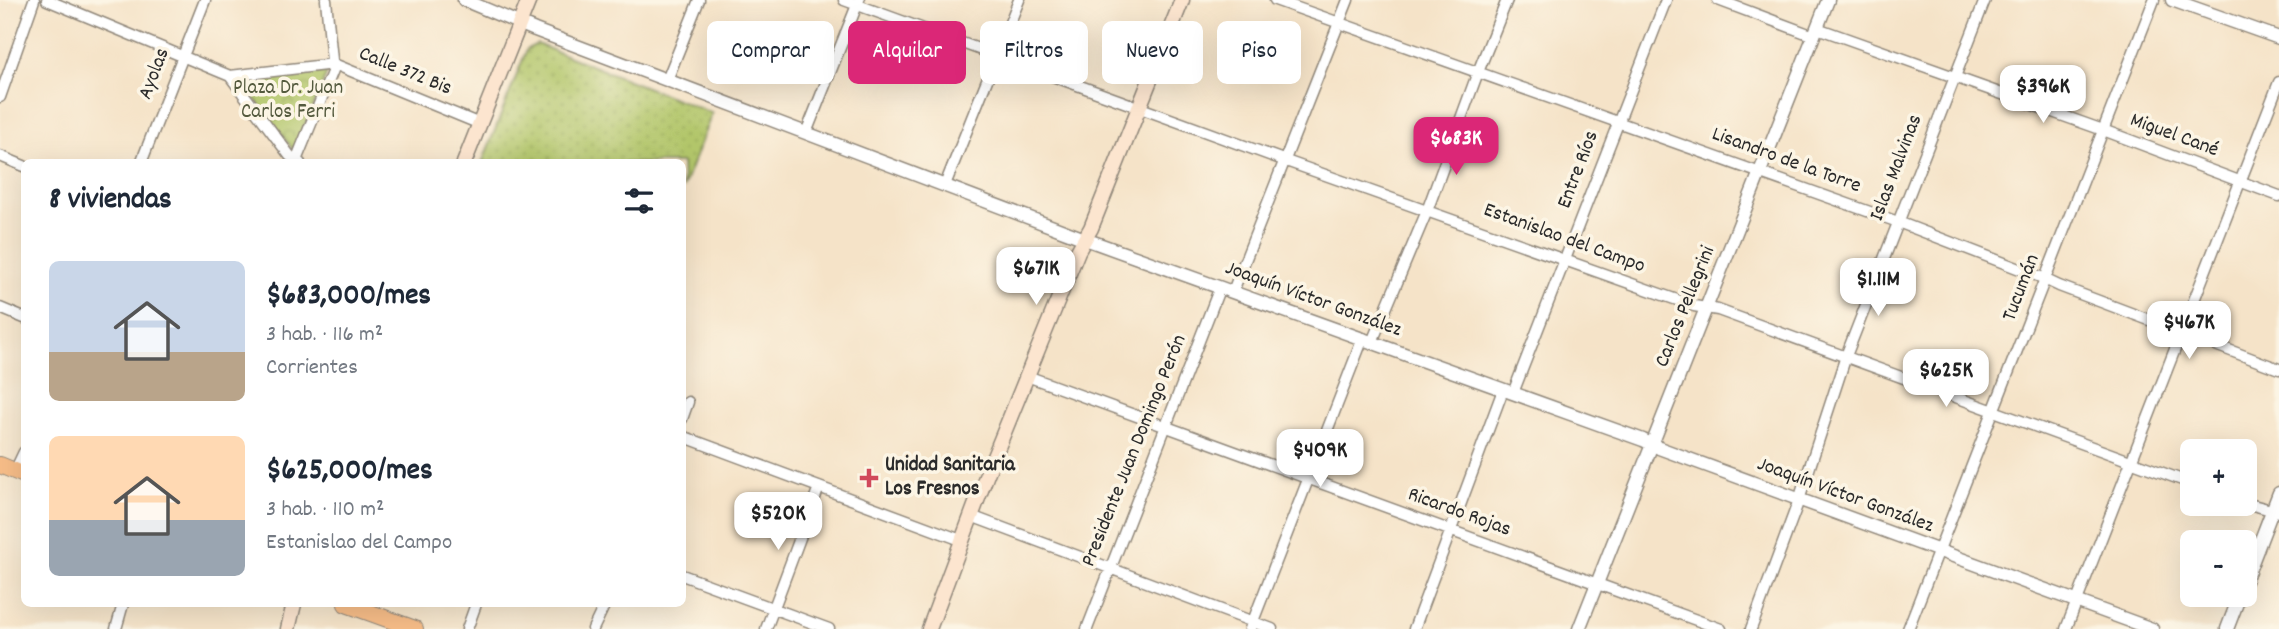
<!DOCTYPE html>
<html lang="es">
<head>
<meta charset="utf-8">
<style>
	body { margin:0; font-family:Dekko,sans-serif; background:#f6f6f7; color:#1f2937; height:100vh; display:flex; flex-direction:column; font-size:26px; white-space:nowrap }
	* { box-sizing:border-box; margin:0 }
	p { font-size:23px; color:#747a83 }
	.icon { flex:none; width:38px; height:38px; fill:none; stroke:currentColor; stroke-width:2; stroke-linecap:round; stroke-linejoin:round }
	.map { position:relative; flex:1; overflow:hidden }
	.drawer { position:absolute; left:21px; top:159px; width:665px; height:448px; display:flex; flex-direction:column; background:#fff; border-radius:10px; box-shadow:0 7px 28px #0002 }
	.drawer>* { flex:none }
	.top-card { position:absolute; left:707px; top:21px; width:665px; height:63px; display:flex; gap:14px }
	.buttons { position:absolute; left:2180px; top:439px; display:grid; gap:14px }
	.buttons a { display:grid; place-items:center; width:77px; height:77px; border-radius:10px; background:#fff; box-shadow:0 7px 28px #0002; font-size:35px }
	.price { position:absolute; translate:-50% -60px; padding:0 16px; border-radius:14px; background:#fff; color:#222; font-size:23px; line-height:46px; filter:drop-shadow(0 2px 4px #0008) }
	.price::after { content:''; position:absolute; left:50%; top:42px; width:21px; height:16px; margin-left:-10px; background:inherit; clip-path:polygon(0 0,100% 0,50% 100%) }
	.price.on { background:#db2777; color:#fff }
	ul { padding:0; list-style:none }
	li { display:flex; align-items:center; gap:21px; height:175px; padding:0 28px }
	li span { display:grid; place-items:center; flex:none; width:196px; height:140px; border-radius:10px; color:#555 }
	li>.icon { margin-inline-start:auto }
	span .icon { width:84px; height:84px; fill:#fffc; stroke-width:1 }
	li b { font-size:30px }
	h2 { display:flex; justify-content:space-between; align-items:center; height:84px; padding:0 28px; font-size:30px }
	.chip { padding:0 24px; border-radius:10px; background:#fff; box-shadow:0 7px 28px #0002; font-size:24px; line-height:63px }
	.chip.on { background:#db2777; color:#fff }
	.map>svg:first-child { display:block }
	.grass { fill:url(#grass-dots); stroke:#6e784a; stroke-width:2 }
	.park { fill:url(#park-crowns); stroke:#6e784a; stroke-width:2 }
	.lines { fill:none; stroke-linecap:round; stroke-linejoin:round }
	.minor-casing { stroke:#90877a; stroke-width:13 }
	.tertiary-casing { stroke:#90877a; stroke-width:15 }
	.secondary-casing { stroke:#90877a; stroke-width:17 }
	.primary-casing { stroke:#90877a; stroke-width:18 }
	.minor { stroke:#fff; stroke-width:10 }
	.tertiary { stroke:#fff; stroke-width:12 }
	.secondary { stroke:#fce5cf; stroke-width:14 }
	.primary { stroke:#f7bd88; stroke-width:16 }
	.poi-dot { fill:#d1495b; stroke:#fcf5e5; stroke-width:2.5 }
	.labels { text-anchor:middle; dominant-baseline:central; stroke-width:7; stroke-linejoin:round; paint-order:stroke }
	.street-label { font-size:21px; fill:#2b2b2b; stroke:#fcf5e5 }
	.park-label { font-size:21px; fill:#545a3e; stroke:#fcf5e5 }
	.poi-label { font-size:21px; font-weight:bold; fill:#2b2b2b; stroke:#fcf5e5; text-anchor:start }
</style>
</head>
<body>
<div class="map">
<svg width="2279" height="629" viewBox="0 0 2279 629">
	<defs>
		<pattern id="grass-dots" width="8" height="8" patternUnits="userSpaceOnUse" patternTransform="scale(1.75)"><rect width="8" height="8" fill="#b2c66a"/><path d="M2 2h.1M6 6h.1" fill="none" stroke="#99aa5c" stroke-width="1.8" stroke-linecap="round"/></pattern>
		<pattern id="park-crowns" width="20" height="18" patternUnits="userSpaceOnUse" patternTransform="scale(1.75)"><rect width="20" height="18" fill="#b2c66a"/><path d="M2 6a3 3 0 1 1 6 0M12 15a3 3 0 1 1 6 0" fill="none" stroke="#99aa5c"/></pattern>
	</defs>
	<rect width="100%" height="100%" fill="#fcf5e5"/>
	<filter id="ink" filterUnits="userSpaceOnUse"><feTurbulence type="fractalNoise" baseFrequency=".0143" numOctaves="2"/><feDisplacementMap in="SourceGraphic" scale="14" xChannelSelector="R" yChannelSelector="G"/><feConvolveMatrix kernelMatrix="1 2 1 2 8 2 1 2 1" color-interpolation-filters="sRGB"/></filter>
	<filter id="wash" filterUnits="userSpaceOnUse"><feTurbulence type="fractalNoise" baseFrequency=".00686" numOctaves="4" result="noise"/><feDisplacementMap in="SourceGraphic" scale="28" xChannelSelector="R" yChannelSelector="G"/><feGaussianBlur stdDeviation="1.57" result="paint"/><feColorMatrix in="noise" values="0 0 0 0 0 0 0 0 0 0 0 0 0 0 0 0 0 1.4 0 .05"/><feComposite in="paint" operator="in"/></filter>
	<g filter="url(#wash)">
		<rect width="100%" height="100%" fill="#f5e3c8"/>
		<path class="grass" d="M537 44 712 113 683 188 682 163H482L527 49Z"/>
		<path class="park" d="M328 71 294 151 242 82Z"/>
	</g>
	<g filter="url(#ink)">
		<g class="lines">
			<defs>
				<path id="minor" d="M47 0 230 76 290 156 300 163
					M844 0 1286 161 1694 306 1718 310 2193 484
					M1275 0 1898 222 2038 276 2059 286 2279 369
					M1718 0 1814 36
					M1817 28 2103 130 2279 196
					M230 76 334 64 480 124
					M667 80 699 0
					M0 97 34 0
					M806 133 859 0
					M0 156 24 166
					M141 163 205 0
					M295 163 333 70 326 0
					M945 185 1019 0
					M1233 291 1348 0
					M0 308 24 318
					M1372 342 1427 211 1478 72 1507 0
					M1027 376 1721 629
					M1513 393 1666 0
					M682 419 688 402
					M682 436 961 540
					M15 471 24 452
					M2245 503 2279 512
					M971 516 1272 629
					M682 575 829 629
					M116 629 123 604
					M467 629 476 604
					M593 629 605 604
					M766 629 819 487
					M1087 629 1220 287
					M1250 629 1363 338
					M1414 629 1503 390
					M1751 629 1799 500 1846 356 1985 0
					M1908 629 2154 0
					M2066 629 2279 82"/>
				<path id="tertiary" d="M464 0 535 30 1085 239 1643 440 1659 448 2152 629
					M2172 0 2279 38
					M2245 581 2279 493
					M1579 629 1828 0
					M2227 629 2240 595"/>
				<path id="secondary" d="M464 163 529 0
					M288 629 294 604
					M929 629 987 474 1078 251 1091 228 1182 0"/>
				<path id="primary" d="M0 465 24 475
					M346 604 415 629"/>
			</defs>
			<use href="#minor" class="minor-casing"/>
			<use href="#tertiary" class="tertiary-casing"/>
			<use href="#secondary" class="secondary-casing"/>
			<use href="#primary" class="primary-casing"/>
			<use href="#minor" class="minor"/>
			<use href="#tertiary" class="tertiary"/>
			<use href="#secondary" class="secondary"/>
			<use href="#primary" class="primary"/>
		</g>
	</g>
	<path class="poi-dot" d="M865.5 467.5h7v7h7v7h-7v7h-7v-7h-7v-7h7z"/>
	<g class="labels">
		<g class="street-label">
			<text transform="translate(405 72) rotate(22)">Calle 372 Bis</text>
			<text transform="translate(155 74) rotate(-69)">Ayolas</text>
			<text transform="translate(2174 136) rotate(20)">Miguel Cané</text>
			<text transform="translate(1786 161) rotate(20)">Lisandro de la Torre</text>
			<text transform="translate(1897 168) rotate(-69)">Islas Malvinas</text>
			<text transform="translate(1579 170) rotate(-69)">Entre Ríos</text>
			<text transform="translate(1564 239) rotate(20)">Estanislao del Campo</text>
			<text transform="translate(2022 288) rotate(-69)">Tucumán</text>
			<text transform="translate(1313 300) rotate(20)">Joaquín Víctor González</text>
			<text transform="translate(1686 307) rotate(-68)">Carlos Pellegrini</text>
			<text transform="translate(1135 451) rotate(-68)">Presidente Juan Domingo Perón</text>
			<text transform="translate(1845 496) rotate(20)">Joaquín Víctor González</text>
			<text transform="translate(1459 513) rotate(20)">Ricardo Rojas</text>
		</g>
		<g class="park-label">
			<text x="288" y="89">Plaza Dr. Juan<tspan x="288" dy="24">Carlos Ferri</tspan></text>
		</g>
		<g class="poi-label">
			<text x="885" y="466">Unidad Sanitaria<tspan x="885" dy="24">Los Fresnos</tspan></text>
		</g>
	</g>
</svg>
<div class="buttons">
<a>+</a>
<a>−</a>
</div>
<b class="price" style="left:2043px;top:125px">$396K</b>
<b class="price on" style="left:1456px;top:177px">$683K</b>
<b class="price" style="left:1036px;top:307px">$671K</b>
<b class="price" style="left:1878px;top:318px">$1.11M</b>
<b class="price" style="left:2189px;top:361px">$467K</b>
<b class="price" style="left:1946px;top:409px">$625K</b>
<b class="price" style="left:1320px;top:489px">$409K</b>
<b class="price" style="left:778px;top:552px">$520K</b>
<div class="top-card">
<a class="chip">Comprar</a>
<a class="chip on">Alquilar</a>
<a class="chip">Filtros</a>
<a class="chip">Nuevo</a>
<a class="chip">Piso</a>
</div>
<section class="drawer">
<h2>8 viviendas<svg class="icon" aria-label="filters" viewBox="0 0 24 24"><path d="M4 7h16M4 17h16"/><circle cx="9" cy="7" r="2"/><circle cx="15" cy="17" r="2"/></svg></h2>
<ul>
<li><span style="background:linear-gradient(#c9d6e8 65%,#b9a48a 0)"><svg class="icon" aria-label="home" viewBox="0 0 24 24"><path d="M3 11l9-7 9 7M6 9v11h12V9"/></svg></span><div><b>$683,000/mes</b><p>3 hab. · 116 m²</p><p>Corrientes</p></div></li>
<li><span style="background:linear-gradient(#ffd9b3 60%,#9aa5b1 0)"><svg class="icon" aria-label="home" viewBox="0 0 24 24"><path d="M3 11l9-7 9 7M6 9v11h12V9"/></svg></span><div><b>$625,000/mes</b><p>3 hab. · 110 m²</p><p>Estanislao del Campo</p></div></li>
</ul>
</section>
</div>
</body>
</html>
